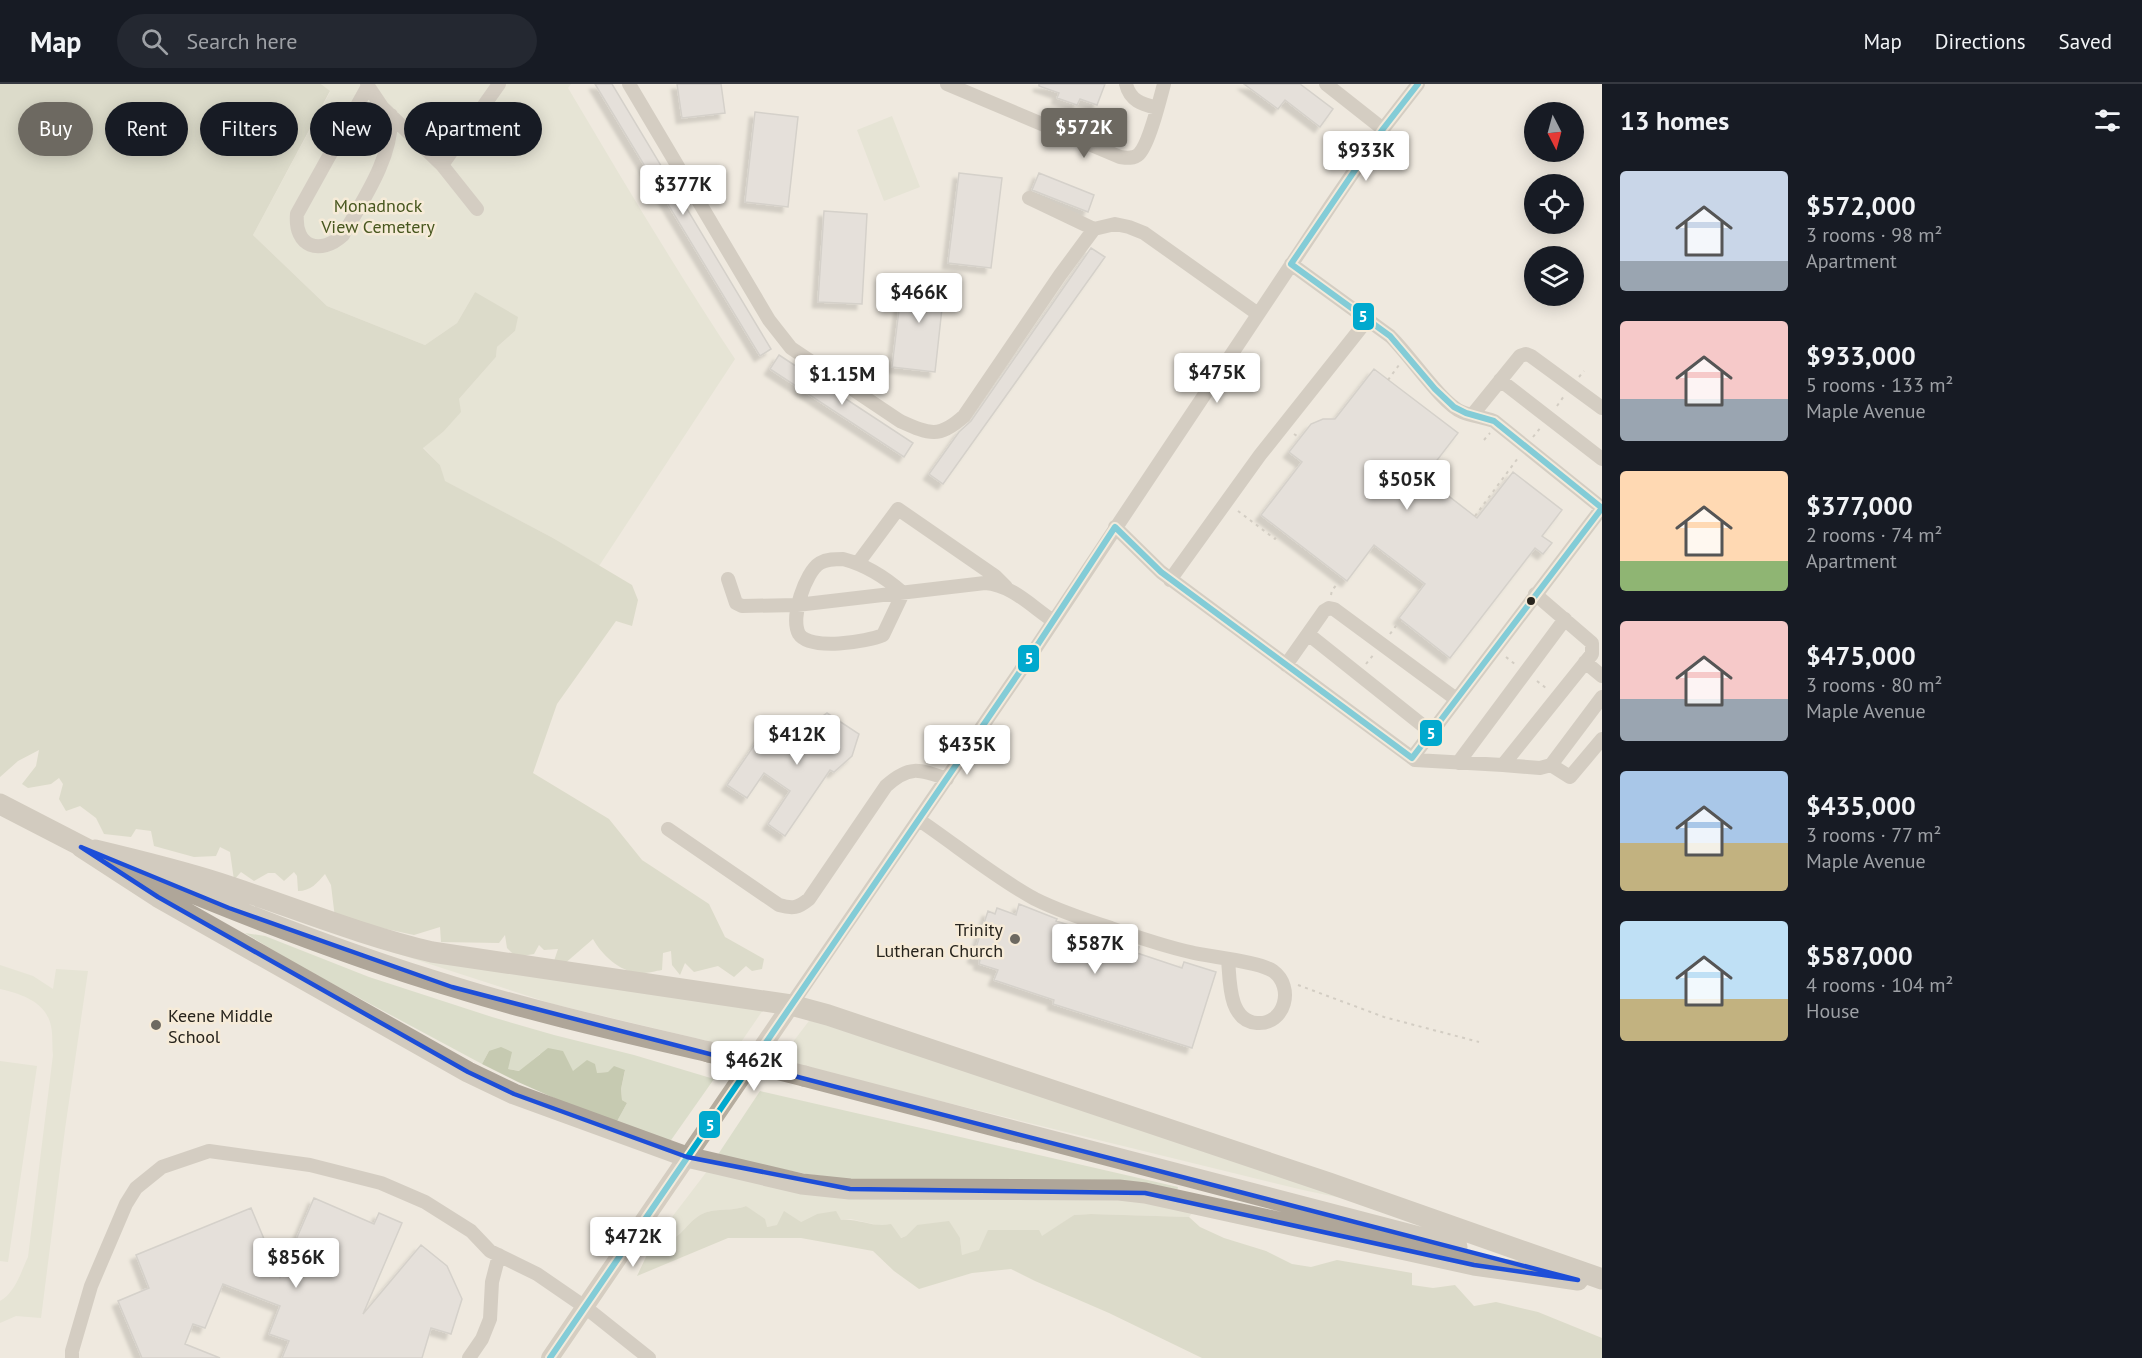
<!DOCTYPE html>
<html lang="en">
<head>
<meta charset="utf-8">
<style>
	body { margin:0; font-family:"PT Sans",sans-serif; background:#242831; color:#f1f3f6; height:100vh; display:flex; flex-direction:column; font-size:22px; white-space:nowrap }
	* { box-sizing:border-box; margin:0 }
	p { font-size:20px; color:#9ea1a6 }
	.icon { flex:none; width:33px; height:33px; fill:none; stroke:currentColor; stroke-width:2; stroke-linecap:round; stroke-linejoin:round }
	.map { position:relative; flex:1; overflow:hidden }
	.sheet { display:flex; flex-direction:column; background:#171b24; width:540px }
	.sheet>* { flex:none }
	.top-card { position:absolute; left:18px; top:18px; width:570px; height:54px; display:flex; gap:12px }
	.needle { width:39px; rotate:174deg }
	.buttons { position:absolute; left:1524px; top:18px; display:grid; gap:12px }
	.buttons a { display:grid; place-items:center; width:60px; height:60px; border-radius:50%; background:#171b24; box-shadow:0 3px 15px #0003; font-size:30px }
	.price { position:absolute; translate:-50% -51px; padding:0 14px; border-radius:6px; background:#fff; color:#222; font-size:20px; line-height:39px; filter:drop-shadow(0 2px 3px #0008) }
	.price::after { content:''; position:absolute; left:50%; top:36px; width:18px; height:14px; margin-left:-9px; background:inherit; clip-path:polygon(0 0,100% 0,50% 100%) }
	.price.on { background:#6d6961; color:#fff }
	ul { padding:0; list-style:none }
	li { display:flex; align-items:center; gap:18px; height:150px; padding:0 18px }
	li span { display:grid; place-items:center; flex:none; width:168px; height:120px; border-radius:6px; color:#555 }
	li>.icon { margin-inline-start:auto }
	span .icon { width:72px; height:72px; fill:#fffc; stroke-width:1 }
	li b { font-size:26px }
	h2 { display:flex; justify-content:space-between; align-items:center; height:72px; padding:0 18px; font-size:26px }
	.tag { padding:0 21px; border-radius:27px; background:#171b24; box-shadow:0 3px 15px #0003; font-size:21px; line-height:54px }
	.tag.on { background:#6d6961; color:#fff }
	header { display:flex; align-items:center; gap:36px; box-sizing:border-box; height:84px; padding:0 30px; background:#171b24; border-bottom:2px solid #363941 }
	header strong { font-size:28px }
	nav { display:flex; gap:33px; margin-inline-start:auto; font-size:21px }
	.search { width:420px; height:54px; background:#242831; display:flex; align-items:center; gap:15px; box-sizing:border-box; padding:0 21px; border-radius:33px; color:#9ea1a6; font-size:22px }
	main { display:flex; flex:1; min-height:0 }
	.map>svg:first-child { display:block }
	.green { fill:#dbddca }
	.forest { fill:#c6cab1 }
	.building { fill:#dad6d6; stroke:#b6b3b2; stroke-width:1.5; filter:url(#shadow) }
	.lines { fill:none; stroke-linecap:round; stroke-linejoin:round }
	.path { stroke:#b1aba3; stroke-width:2; stroke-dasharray:3 4.5; stroke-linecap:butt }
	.minor { stroke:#b4aba1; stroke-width:14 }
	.major { stroke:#b5ac9e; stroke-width:18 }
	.highway { stroke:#afa699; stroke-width:21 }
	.highway-bridge { stroke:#afa699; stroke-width:21 }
	.bus-1-casing { stroke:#f6ebd8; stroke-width:10 }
	.bus-1 { stroke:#00a9ce; stroke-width:6 }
	.marked { fill:none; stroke:#1d4ed8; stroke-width:4.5; stroke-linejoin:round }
	.bus-dot { fill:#27241d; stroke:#f6ebd8; stroke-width:2 }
	.poi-dot { fill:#6d6961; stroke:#f6ebd8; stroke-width:2 }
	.labels { text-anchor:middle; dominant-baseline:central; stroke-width:5; stroke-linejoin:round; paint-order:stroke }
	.park-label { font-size:18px; fill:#48571f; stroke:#f6ebd8 }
	.poi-label { font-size:18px; fill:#27241d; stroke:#f6ebd8; text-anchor:end }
	.line-badge { stroke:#f6ebd8; stroke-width:2 }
	.badge-label { font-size:16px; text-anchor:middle; font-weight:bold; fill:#fff }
</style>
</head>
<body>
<header>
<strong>Map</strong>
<div class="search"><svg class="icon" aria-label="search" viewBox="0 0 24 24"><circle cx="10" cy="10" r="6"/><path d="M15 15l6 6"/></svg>Search here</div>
<nav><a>Map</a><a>Directions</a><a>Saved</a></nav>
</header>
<main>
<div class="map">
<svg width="1602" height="1274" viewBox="0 0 1602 1274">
	<defs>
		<filter id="shadow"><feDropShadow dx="-5.5" dy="5.5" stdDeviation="1.5" flood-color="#0004"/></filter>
	</defs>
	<rect width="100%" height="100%" fill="#efe9df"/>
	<path class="green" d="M321 0H571L568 4C622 95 676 186 735 275L599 482 553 454 444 397 440 381 423 363 443 348 459 315 496 273 497 263 515 247 475 208 457 239 425 261 327 222 253 151 330 8Z
		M892 32 920 103 884 117 857 46Z
		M245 849 265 852 369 893 492 933 554 951 634 971 714 995 669 1059 615 1041 627 1019 622 1016 621 1005 625 987 597 989 573 987 540 970 520 987 508 985 489 967 482 980 294 879Z
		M377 863 763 926 737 964 553 920Z
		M0 881 33 892 53 905 56 885 88 887 65 1045 41 1234 16 1232 0 1239V1217C15 1209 21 1188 28 1173L53 971C52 962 53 951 51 942 46 918 22 910 0 905Z
		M812 933 1365 1119 1303 1106 887 1004 780 975Z
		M0 977 37 982 8 1178 0 1177Z
		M760 1007 1178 1103 1177 1107 853 1096 807 1090 717 1072Z
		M708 1086 1133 1117 1193 1128 1189 1133 1091 1130 1074 1131 1042 1153 962 1171 960 1154 917 1141 906 1152 900 1154 882 1142 851 1135 841 1136 817 1130 801 1138 766 1143 746 1122C732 1128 714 1123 700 1131 681 1143 682 1159 653 1158Z"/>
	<path class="forest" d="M0 0H321L330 7 253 151 327 222 425 261 457 239 475 208 518 233 515 247 497 263 496 273 459 315 461 328 443 348 423 364 440 381 445 397 553 454 632 501 638 516 632 542 616 537 557 620 533 689 609 735 642 776 709 820 725 853 764 875 762 885 752 887 746 882 734 893 718 882 694 888 685 879 680 891 672 881 671 867 663 869 662 886C655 887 645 890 638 889 619 887 602 871 593 855L563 881 554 877 558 865 544 866 539 861 534 870 516 873 507 864 505 851 499 859 441 858 440 843 414 851 335 834 331 801 325 790C317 799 311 807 298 807L297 792 294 788 284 797 275 789H268L254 797 241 788 234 796 230 768 220 763 216 772 194 773 154 762 151 747 136 745 131 753 104 750 96 734 80 722 66 727 59 715 63 700 59 694 51 700 28 704 22 700 36 682 39 666 18 677 0 693Z
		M501 963 512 968 508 985 519 987 548 964 563 967 573 987 587 976 595 980 597 989 608 988 614 982 625 986 621 1005 622 1016 627 1019 615 1041 518 998 482 980 489 967Z
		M746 1122 765 1135 767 1143 777 1141 784 1127 801 1138 817 1130 836 1127 841 1136C858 1134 873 1144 891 1140L901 1154 906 1152 917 1141 949 1137 960 1154 962 1171 979 1166 988 1146H1039L1042 1152 1074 1131 1091 1130 1189 1133 1200 1143 1224 1154 1266 1167 1292 1180 1311 1183 1337 1176 1412 1189V1201L1433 1204 1455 1201 1474 1222 1496 1218 1538 1228 1602 1254V1274H1202L1109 1229 1035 1197 1011 1185 972 1189 919 1205 894 1187 873 1167 801 1154H728L637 1192 653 1158C682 1159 681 1143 700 1131 714 1123 732 1128 746 1122Z"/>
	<path class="building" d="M595 0H612L771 265 760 272Z
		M677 0H721L725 29 682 34Z
		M1039 0H1105L1097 21 1080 15 1077 21 1057 14 1059 9 1039 2Z
		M1244 0H1300L1333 25 1320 43 1285 16 1278 25Z
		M755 28 798 33 788 123 745 118Z
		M959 89 1002 94 991 184 948 179Z
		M1039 89 1094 111 1088 128 1032 106Z
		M824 127 867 130 862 220 818 218Z
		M1091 164 1105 173 943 400 929 390 959 348 971 337Z
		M903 193 945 197 935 288 892 283Z
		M779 271 913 359 904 373 770 285Z
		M1374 285 1458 349 1424 393 1477 434 1513 388 1562 426 1542 452 1552 459 1543 470 1535 464 1450 574 1399 534 1425 500 1374 461 1347 497 1261 431 1302 378 1289 368 1311 340 1323 335H1335Z
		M827 629 859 650 852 672 834 688 830 686 785 752 768 740 790 707 764 689 747 714 727 701 764 647 801 673 808 643Z
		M1019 820 1057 835 1056 837 1139 863 1137 869 1182 884 1184 878 1216 888 1192 964 1053 920 1054 916 994 896 998 886 979 880 980 876 973 873 988 827 995 830 997 824 1016 831Z
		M314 1114 374 1140 379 1129 402 1139 363 1230 421 1161 447 1182 462 1215 451 1250 431 1244 422 1274H282L289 1257 269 1250 280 1222 223 1200 205 1244 193 1240 185 1260 220 1274H142L118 1217 149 1204 136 1171 251 1124 280 1193Z"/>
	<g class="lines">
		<path class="path" d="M1579 293 1584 287
			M1388 296 1399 281
			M1557 322 1564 312
			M1294 350 1300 354
			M1533 353 1541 343
			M1484 356 1490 349
			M1238 427 1275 455 1281 447
			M1475 432 1518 374
			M1331 511 1332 506 1341 496
			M1390 550 1401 535
			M1506 573 1516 581
			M1366 580 1374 570
			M1537 597 1546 604
			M1298 901 1384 933 1479 958"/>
		<path class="minor" d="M367 0 368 2 297 130C294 163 320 172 343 151 363 116 393 73 391 31
			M629 0 769 236 791 264 900 337C929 350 939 355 964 332L1060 191 1094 145
			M947 0 1120 73C1127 74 1134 75 1139 70 1149 60 1160 15 1164 0
			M1126 0C1130 17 1142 20 1157 24
			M1326 0 1383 45
			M368 2 382 23 442 81 477 125
			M442 81 499 0
			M1029 114 1094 145 1115 140 1129 143 1144 149 1258 230
			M1291 180 1390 252C1409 270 1442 320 1462 328 1472 332 1483 333 1494 337L1602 424
			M1500 296 1602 375
			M1473 330 1520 272 1526 270 1531 272 1602 324
			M1115 443 1161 488 1415 676 1503 681 1592 570V559L1535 510
			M843 475C866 481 885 493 903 509L883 551C867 558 810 567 799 550 790 534 805 488 820 479 827 475 835 475 843 475Z
			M858 479 898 425 995 492 1006 503
			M728 495 736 519 742 522 797 521 985 499C1012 501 1031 522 1052 536
			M1170 496 1260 371 1368 235
			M1308 550 1431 648
			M1585 578 1602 592
			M1286 581 1324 527 1329 524 1334 525 1456 615
			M1602 613 1551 681 1570 693 1602 655
			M1412 674 1602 424
			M1458 679 1565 535
			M1503 681 1540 684 1551 681
			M919 736C956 761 996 794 1035 815 1059 827 1086 836 1111 844 1137 853 1163 862 1190 868 1209 873 1259 877 1273 887 1295 903 1285 941 1257 939 1228 937 1230 896 1228 875
			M668 745 779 821C793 825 798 824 809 815L886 702C909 681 919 685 947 695
			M791 921 1021 586 1333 118 1383 45 1418 0
			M72 1274V1267L91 1202 126 1120 136 1104 162 1083 209 1067 310 1081 381 1099 425 1118 471 1147 490 1167 537 1190 585 1223 649 1274
			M469 1274 482 1255 490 1235 492 1198 499 1171"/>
		<path class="major" d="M550 1274 791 921"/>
		<path class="highway" d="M0 720 93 768
			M81 763 158 813 468 988 514 1010 687 1073 802 1100 850 1105 1119 1106 1145 1109 1474 1181 1578 1196
			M95 766C137 776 178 786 219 799 290 822 360 851 432 868L791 921 828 931 1329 1099 1602 1195
			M147 790C247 832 349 872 454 903 538 929 624 948 709 968
			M804 992 1457 1163"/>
		<path class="highway-bridge" d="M709 968 804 992"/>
		<defs>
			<path id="bus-1" d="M1418 0 1383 45 1291 180 1390 252 1435 305 1454 323 1466 329 1494 337 1602 424
				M550 1274 1021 586 1115 443 1161 488 1412 674 1602 424"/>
		</defs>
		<use href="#bus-1" class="bus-1-casing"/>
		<use href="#bus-1" class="bus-1"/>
	</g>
	<path d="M0 0H1602V1274H0ZM81 763 229 824 452 903 1578 1196 1474 1181 1145 1109 850 1105 687 1073 514 1010 468 988 158 813Z" fill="#efe9df" fill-opacity=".55" fill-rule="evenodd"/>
	<path class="marked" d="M81 763 229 824 452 903 1578 1196 1474 1181 1145 1109 850 1105 687 1073 514 1010 468 988 158 813Z"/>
	<circle class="bus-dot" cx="1531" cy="517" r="5"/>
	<g class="poi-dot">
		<circle cx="1015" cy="855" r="6"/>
		<circle cx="156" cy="941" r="6"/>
	</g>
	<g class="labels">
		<g class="park-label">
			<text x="378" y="121">Monadnock<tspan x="378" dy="21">View Cemetery</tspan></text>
		</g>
		<g class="poi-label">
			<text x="1003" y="845">Trinity<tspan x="1003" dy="21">Lutheran Church</tspan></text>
			<text x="168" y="931" text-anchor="start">Keene Middle<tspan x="168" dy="21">School</tspan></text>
		</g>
	</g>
	<g class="line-badge">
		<rect x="1352" y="218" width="23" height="29" rx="6" fill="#00a9ce"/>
		<rect x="1017" y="560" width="23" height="29" rx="6" fill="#00a9ce"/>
		<rect x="1419" y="635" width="24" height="28" rx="6" fill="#00a9ce"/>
		<rect x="698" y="1026" width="23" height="29" rx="6" fill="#00a9ce"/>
	</g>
	<g class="badge-label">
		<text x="1363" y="238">5</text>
		<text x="1029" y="580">5</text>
		<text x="1431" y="655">5</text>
		<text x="710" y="1047">5</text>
	</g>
</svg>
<div class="buttons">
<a><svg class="needle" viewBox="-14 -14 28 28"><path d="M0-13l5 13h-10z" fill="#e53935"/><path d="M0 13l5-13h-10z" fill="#9ea1a6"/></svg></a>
<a><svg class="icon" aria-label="locate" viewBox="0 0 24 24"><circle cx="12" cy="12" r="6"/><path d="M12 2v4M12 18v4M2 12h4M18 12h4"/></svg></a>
<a><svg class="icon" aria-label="layers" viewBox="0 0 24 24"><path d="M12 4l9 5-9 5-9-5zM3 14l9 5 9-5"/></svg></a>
</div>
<b class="price on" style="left:1084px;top:75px">$572K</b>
<b class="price" style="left:1366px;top:98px">$933K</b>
<b class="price" style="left:683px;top:132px">$377K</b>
<b class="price" style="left:919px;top:240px">$466K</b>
<b class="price" style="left:1217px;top:320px">$475K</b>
<b class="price" style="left:842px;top:322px">$1.15M</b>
<b class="price" style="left:1407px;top:427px">$505K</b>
<b class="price" style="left:797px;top:682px">$412K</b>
<b class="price" style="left:967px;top:692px">$435K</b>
<b class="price" style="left:1095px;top:891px">$587K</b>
<b class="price" style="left:754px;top:1008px">$462K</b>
<b class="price" style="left:633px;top:1184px">$472K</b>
<b class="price" style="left:296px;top:1205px">$856K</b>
<div class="top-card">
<a class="tag on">Buy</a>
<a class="tag">Rent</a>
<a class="tag">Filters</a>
<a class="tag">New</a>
<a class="tag">Apartment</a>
</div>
</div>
<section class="sheet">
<h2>13 homes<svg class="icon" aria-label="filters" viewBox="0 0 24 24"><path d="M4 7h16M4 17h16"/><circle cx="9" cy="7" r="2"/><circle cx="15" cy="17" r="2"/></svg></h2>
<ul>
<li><span style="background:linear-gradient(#c9d6e8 75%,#9aa5b1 0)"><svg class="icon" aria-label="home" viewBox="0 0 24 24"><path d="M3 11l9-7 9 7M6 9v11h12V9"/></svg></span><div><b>$572,000</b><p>3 rooms · 98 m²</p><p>Apartment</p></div></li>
<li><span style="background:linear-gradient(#f6c9c9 65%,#9aa5b1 0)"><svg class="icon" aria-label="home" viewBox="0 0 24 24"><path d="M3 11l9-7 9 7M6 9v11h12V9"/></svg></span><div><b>$933,000</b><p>5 rooms · 133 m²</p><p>Maple Avenue</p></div></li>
<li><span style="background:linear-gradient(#ffd9b3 75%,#8fb573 0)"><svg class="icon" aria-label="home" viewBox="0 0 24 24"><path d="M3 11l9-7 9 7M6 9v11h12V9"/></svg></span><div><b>$377,000</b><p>2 rooms · 74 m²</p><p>Apartment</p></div></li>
<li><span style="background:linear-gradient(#f6c9c9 65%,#9aa5b1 0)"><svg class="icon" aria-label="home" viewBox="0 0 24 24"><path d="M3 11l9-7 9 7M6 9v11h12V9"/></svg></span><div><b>$475,000</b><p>3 rooms · 80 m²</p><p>Maple Avenue</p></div></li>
<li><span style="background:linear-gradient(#a9c7e8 60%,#c2b280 0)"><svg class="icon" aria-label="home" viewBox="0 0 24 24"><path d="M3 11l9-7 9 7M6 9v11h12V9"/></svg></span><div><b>$435,000</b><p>3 rooms · 77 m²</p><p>Maple Avenue</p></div></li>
<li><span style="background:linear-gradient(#bfe0f5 65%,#c2b280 0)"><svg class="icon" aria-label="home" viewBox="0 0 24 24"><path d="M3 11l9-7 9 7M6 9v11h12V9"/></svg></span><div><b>$587,000</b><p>4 rooms · 104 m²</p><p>House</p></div></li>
</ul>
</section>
</main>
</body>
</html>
